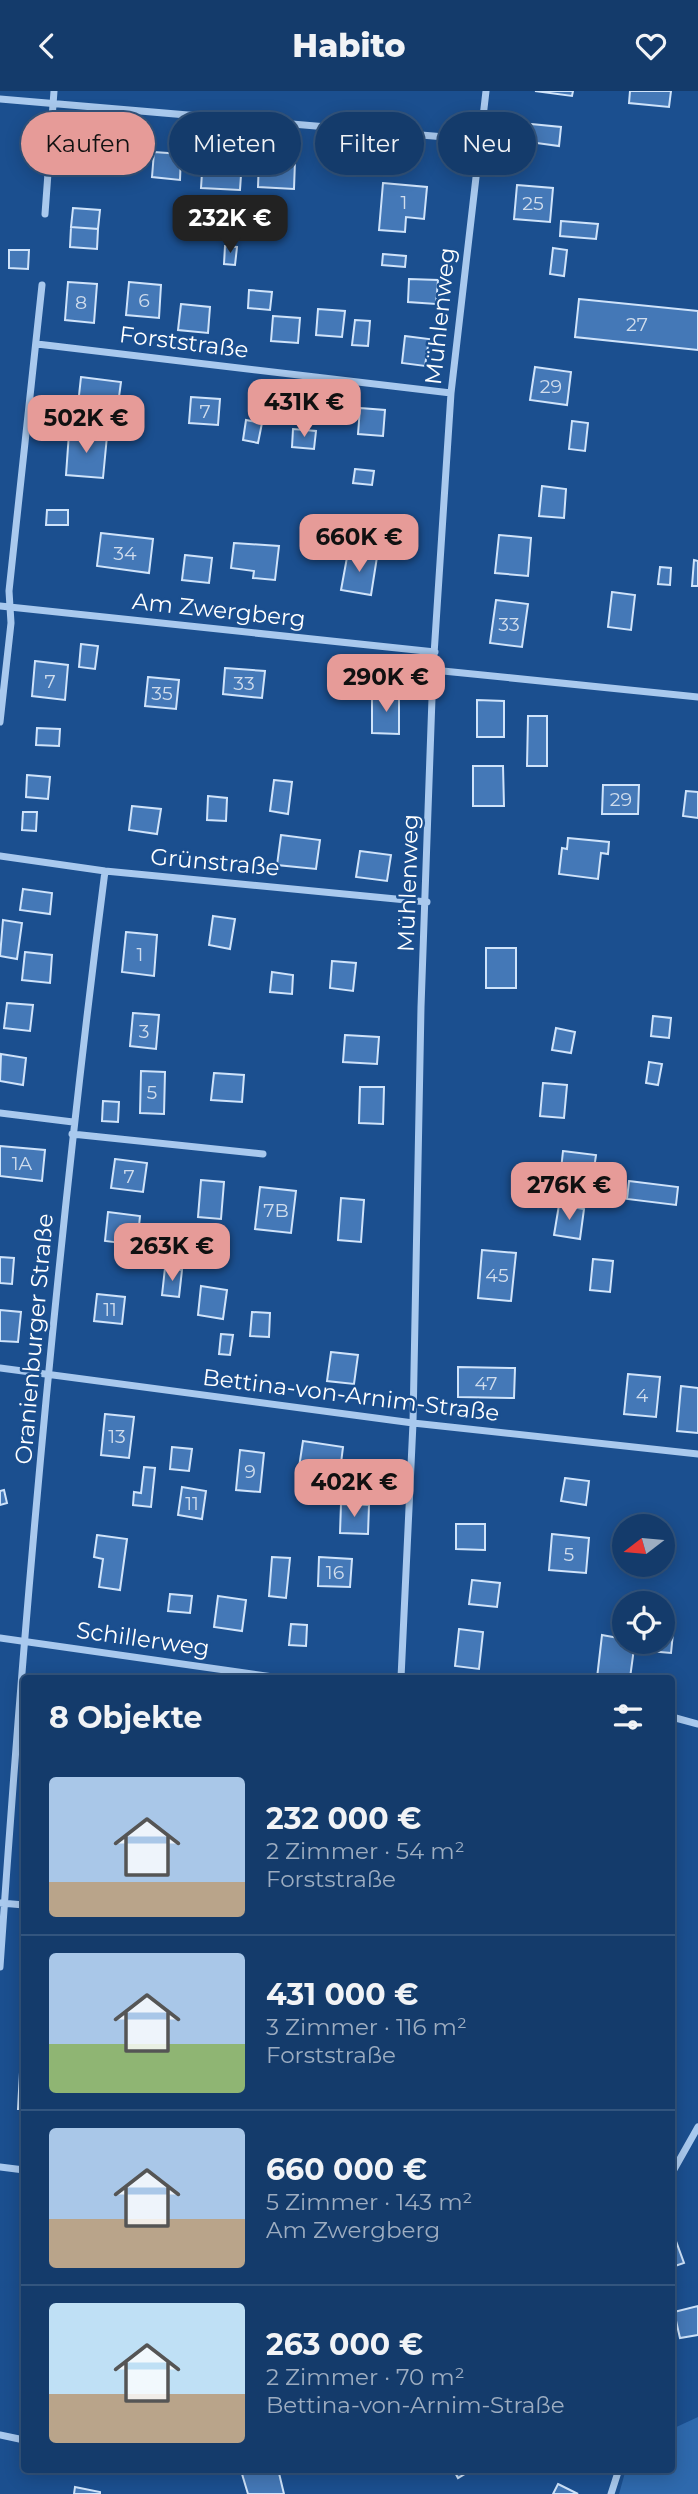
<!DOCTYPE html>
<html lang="de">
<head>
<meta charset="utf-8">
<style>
	body { margin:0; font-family:Montserrat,sans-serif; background:#1d4271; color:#f1f3f6; height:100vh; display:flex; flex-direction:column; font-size:26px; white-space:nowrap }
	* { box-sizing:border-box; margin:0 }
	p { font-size:23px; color:#9dadc1 }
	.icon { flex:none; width:38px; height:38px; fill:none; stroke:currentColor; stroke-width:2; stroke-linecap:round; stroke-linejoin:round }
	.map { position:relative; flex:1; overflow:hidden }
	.side { position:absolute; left:21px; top:1584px; width:654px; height:798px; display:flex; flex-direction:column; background:#143b6b; border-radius:7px; box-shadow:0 4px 18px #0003,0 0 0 2px #33557e }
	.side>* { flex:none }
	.guide { position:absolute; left:21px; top:21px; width:656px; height:63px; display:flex; gap:14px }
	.needle { width:46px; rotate:254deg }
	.fabs { position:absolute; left:612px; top:1423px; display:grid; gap:14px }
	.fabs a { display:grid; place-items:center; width:63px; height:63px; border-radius:50%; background:#143b6b; box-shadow:0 4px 18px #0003,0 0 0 2px #33557e; font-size:35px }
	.price { position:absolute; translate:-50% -60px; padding:0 16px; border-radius:14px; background:#e69b98; color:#111; font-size:23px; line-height:46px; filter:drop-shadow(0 2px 4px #0008) }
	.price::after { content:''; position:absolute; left:50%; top:42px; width:21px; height:16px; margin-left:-10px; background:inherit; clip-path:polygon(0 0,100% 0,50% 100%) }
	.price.on { background:#222; color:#fff }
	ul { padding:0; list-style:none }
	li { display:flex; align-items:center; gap:21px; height:175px; padding:0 28px }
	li+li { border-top:2px solid #33557e }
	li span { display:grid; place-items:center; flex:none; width:196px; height:140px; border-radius:7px; color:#555 }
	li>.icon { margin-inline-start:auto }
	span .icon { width:84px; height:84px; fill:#fffc; stroke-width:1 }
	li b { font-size:30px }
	h2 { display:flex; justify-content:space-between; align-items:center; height:84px; padding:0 28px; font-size:30px }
	.tag { padding:0 24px; border-radius:32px; background:#143b6b; box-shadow:0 4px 18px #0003,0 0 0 2px #33557e; font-size:24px; line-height:63px }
	.tag.on { background:#e69b98; color:#111 }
	header { display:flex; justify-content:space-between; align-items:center; height:91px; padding:0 28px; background:#143b6b; font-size:32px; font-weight:800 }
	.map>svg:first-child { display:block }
	.green { fill:#2e69ad }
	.building { fill:#4478b7; stroke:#cfe3fa; stroke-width:2 }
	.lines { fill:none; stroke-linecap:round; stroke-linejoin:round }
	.minor { stroke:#a9c9ee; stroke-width:7 }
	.labels { text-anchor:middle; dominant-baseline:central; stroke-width:5; stroke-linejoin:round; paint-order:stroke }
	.number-label { font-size:19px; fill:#d0dded }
	.street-label { font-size:23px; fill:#fff; stroke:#1b4f8f }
</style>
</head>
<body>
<header><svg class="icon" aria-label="back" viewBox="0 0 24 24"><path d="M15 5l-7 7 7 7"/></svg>Habito<svg class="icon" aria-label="heart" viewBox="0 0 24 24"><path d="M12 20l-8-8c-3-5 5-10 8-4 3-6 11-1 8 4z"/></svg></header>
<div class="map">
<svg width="698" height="2403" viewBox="0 0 698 2403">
	<rect width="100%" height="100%" fill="#1b4f8f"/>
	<path class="green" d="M698 2326V2403H619L626 2378H672V2338Z"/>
	<path class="building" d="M535 0H573L572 5Z
		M630 0H671L669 16 629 12Z
		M531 33 561 36 559 55 529 51Z
		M83 51 107 53 105 78 81 76Z
		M154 61 181 63 180 89 152 86Z
		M203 66 242 69 240 99 201 97Z
		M259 68 295 69 294 98 258 96Z
		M383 92 427 96 424 128 406 126 405 141 379 139Z
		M517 94 553 97 550 131 514 128Z
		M73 117 100 119 98 138 71 136Z
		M561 130 598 133 596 148 560 145Z
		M71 136 98 138 97 158 70 156Z
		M225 155 237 156 235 174 224 173Z
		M553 157 567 159 564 185 550 183Z
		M9 159H29L28 178 9 177Z
		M383 163 406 165 405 176 382 174Z
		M409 188 438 189 436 213 408 211Z
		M68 191 97 193 94 232 65 229Z
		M129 191 161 194 159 227 126 224Z
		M249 199 272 201 270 219 248 217Z
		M579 208 698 220V259L575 246Z
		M181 213 210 216 208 242 178 239Z
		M318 218 345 220 342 246 316 244Z
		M273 225 300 227 298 252 271 250Z
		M355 229 370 230 368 255 352 254Z
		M405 245 429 248 425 275 402 272Z
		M535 276 571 281 567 314 530 309Z
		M81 286 121 291 116 328 77 323Z
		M191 306 220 308 218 334 189 332Z
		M360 317 385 319 383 345 358 343Z
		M246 329 262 332 258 352 243 349Z
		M572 330 588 332 585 360 569 358Z
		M293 338 316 340 314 358 292 356Z
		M69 342 107 345 103 387 66 384Z
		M355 378 374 380 372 394 353 392Z
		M542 395 566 398 564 427 539 425Z
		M47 419H68V434H46Z
		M336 426 382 434 380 451 333 443Z
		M101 442 153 448 149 482 97 475Z
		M499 444 531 447 528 485 495 482Z
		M234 452 279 455 275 489 253 487 254 480 231 477Z
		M348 461 377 466 371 504 341 499Z
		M185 464 212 467 209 492 182 489Z
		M694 469 698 470V495H692Z
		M660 476 671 477 670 494 658 493Z
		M612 501 635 504 631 539 608 536Z
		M496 509 528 513 522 556 490 552Z
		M81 553 98 555 95 578 79 576Z
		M35 570 68 574 65 609 32 605Z
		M225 577 265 580 262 607 223 603Z
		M148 586 179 589 176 618 145 615Z
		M372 603H399V643L372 642Z
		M477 609 504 610V646H477Z
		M528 625H547V675H527Z
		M37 637 60 638 59 655 36 654Z
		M473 675H503L504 715H473Z
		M27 684 50 686 48 708 26 706Z
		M274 689 292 691 288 723 270 720Z
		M603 694H639L638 723H602Z
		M686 700 698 701V727L683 725Z
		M208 705 227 707 226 730 207 729Z
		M132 715 161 718 157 743 129 739Z
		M23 721H37L36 740 22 739Z
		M281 744 320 749 316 778 277 774Z
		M568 747 609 751 608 763 601 762 598 788 559 783 562 757 567 758Z
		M360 760 391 764 387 790 356 786Z
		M23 798 52 802 50 823 20 819Z
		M213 825 235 828 230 858 209 854Z
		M3 829 22 832 17 868 0 865Z
		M126 841 157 844 154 885 122 881Z
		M486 857H516V897H486Z
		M25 861 52 864 50 892 22 889Z
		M332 870 356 872 353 900 330 897Z
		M272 881 293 884 292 903 270 901Z
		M7 912 33 914 30 940 4 937Z
		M133 922 159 924 156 958 130 955Z
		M653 925 671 927 669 947 651 945Z
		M556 937 575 941 571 962 552 959Z
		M345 944 379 946 377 973 343 971Z
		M1 963 26 967 23 994 0 990Z
		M649 971 662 973 658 994 646 992Z
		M141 980 165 981 164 1023 140 1022Z
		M214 982 244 984 242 1011 211 1009Z
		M543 992 567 994 564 1027 540 1025Z
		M360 996H384L383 1033 359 1032Z
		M103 1010 119 1011 118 1031 102 1030Z
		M0 1055 45 1059 42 1090 0 1085Z
		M563 1060 596 1064 592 1092 560 1088Z
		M115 1068 147 1072 143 1101 111 1097Z
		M201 1089 224 1091 221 1128 198 1126Z
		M629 1090 678 1096 676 1114 627 1108Z
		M260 1096 296 1100 291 1142 255 1138Z
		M341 1107 364 1109 361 1151 338 1149Z
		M559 1114 584 1118 580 1148 554 1144Z
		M108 1121 140 1125 137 1154 105 1150Z
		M482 1159 516 1162 511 1210 478 1207Z
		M0 1166 14 1167 12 1193 0 1192Z
		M593 1168 613 1170 610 1201 590 1199Z
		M165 1177 182 1179 179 1206 162 1204Z
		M201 1195 227 1199 223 1228 198 1224Z
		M97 1203 125 1206 122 1233 94 1230Z
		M0 1219 21 1221 18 1251 0 1250Z
		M252 1221 270 1222 269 1246 250 1245Z
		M221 1243 233 1244 230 1264 219 1263Z
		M331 1261 358 1264 354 1293 327 1290Z
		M458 1276 515 1277 514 1307 458 1306Z
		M628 1283 660 1286 656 1326 624 1323Z
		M681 1295 698 1297V1342L677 1340Z
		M105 1323 134 1326 129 1367 101 1364Z
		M303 1350 343 1356 339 1388 298 1383Z
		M172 1356 192 1358 189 1380 170 1378Z
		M240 1359 264 1362 260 1401 236 1399Z
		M144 1376 155 1377 151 1416 133 1414 134 1401 141 1402Z
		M565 1387 589 1390 586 1414 561 1410Z
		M182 1396 206 1400 202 1428 178 1424Z
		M4 1399 7 1412 0 1414V1400Z
		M341 1413 369 1414 368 1443 340 1442Z
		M456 1433H485V1459L456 1458Z
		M552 1443 589 1447 586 1482 549 1479Z
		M97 1444 127 1448 120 1499 99 1496 103 1468 94 1466Z
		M272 1466 290 1467 286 1507 269 1505Z
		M319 1466 352 1468 350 1496 318 1495Z
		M472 1489 500 1492 497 1516 469 1513Z
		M170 1503 192 1505 190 1522 168 1520Z
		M218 1505 246 1509 242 1540 214 1536Z
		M663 1530 674 1532 671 1562 649 1560 650 1550H663Z
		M291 1533 307 1534 306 1555 289 1554Z
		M459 1538 483 1541 479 1578 455 1575Z
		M602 1544 635 1550 630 1587H597Z
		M21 1963H24V2018H18Z
		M673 2142 684 2172 672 2176V2143Z
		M698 2215V2244L680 2247 674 2221Z
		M259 2378H278L284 2403H248L242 2383Z
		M453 2378H473L458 2387Z
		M558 2393 578 2403H553Z
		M75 2396 100 2401V2403H74Z"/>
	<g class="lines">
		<path class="minor" d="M0 8 480 49
			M45 123 54 0
			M37 253 451 302
			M0 515 435 561
			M433 579 698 606
			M0 631 11 532 9 500 42 194
			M0 765 105 780 427 811
			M0 1022 73 1031
			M72 1043 263 1063
			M0 1277 413 1332 698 1363
			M0 1547 280 1587
			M401 1587 413 1332 421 916 433 579 451 302 486 0
			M672 1626 698 1633
			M1 1812 24 1814
			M0 1876C25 1510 58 1144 105 780
			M0 2076 24 2079
			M672 2082 698 2036
			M0 2344 24 2349
			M611 2403 619 2378"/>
	</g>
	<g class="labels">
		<g class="number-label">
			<text x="404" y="111">1</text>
			<text x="533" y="112">25</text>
			<text x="144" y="209">6</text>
			<text x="81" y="211">8</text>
			<text x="637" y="233">27</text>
			<text x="551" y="295">29</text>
			<text x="205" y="320">7</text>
			<text x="125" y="462">34</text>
			<text x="509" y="533">33</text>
			<text x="50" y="590">7</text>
			<text x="244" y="592">33</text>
			<text x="162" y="602">35</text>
			<text x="621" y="708">29</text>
			<text x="140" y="863">1</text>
			<text x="144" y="940">3</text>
			<text x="152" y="1001">5</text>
			<text x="22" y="1072">1A</text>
			<text x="129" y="1085">7</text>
			<text x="276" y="1119">7B</text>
			<text x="497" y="1184">45</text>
			<text x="110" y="1218">11</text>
			<text x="486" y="1292">47</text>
			<text x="642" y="1304">4</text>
			<text x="117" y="1345">13</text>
			<text x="250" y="1380">9</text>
			<text x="192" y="1412">11</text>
			<text x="569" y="1463">5</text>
			<text x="335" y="1481">16</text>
		</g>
		<g class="street-label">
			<text transform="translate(440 225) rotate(-84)">Mühlenweg</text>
			<text transform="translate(184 251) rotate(7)">Forststraße</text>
			<text transform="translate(219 519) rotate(6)">Am Zwergberg</text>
			<text transform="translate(215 771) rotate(5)">Grünstraße</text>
			<text transform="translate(408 792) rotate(-88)">Mühlenweg</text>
			<text transform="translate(34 1248) rotate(-85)">Oranienburger Straße</text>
			<text transform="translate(351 1304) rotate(7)">Bettina-von-Arnim-Straße</text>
			<text transform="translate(143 1548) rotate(8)">Schillerweg</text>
		</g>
	</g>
</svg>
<div class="fabs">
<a><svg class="needle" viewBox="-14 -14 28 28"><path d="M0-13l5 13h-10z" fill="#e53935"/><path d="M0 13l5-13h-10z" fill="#9dadc1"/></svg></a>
<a><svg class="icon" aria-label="locate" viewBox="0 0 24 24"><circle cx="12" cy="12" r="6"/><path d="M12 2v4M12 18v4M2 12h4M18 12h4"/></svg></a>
</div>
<b class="price on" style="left:230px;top:164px">232K €</b>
<b class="price" style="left:304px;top:348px">431K €</b>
<b class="price" style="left:86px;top:364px">502K €</b>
<b class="price" style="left:359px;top:483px">660K €</b>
<b class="price" style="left:386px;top:623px">290K €</b>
<b class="price" style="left:569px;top:1131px">276K €</b>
<b class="price" style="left:172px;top:1192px">263K €</b>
<b class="price" style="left:354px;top:1428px">402K €</b>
<div class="guide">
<a class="tag on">Kaufen</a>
<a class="tag">Mieten</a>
<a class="tag">Filter</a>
<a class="tag">Neu</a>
</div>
<section class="side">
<h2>8 Objekte<svg class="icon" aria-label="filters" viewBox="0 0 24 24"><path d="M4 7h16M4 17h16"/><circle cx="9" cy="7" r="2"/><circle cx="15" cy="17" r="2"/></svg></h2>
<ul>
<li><span style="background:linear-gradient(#a9c7e8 75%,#b9a48a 0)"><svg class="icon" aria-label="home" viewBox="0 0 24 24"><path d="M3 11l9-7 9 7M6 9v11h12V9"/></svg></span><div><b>232 000 €</b><p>2 Zimmer · 54 m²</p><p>Forststraße</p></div></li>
<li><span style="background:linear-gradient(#a9c7e8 65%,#8fb573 0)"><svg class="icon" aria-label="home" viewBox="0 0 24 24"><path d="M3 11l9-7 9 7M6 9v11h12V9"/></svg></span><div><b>431 000 €</b><p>3 Zimmer · 116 m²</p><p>Forststraße</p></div></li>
<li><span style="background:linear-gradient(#a9c7e8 65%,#b9a48a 0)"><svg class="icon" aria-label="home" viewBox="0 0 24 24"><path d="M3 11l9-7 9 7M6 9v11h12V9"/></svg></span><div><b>660 000 €</b><p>5 Zimmer · 143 m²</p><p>Am Zwergberg</p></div></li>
<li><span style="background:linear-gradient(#bfe0f5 65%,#b9a48a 0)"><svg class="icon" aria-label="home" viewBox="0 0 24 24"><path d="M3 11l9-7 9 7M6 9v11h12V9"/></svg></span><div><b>263 000 €</b><p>2 Zimmer · 70 m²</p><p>Bettina-von-Arnim-Straße</p></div></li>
</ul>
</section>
</div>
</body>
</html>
